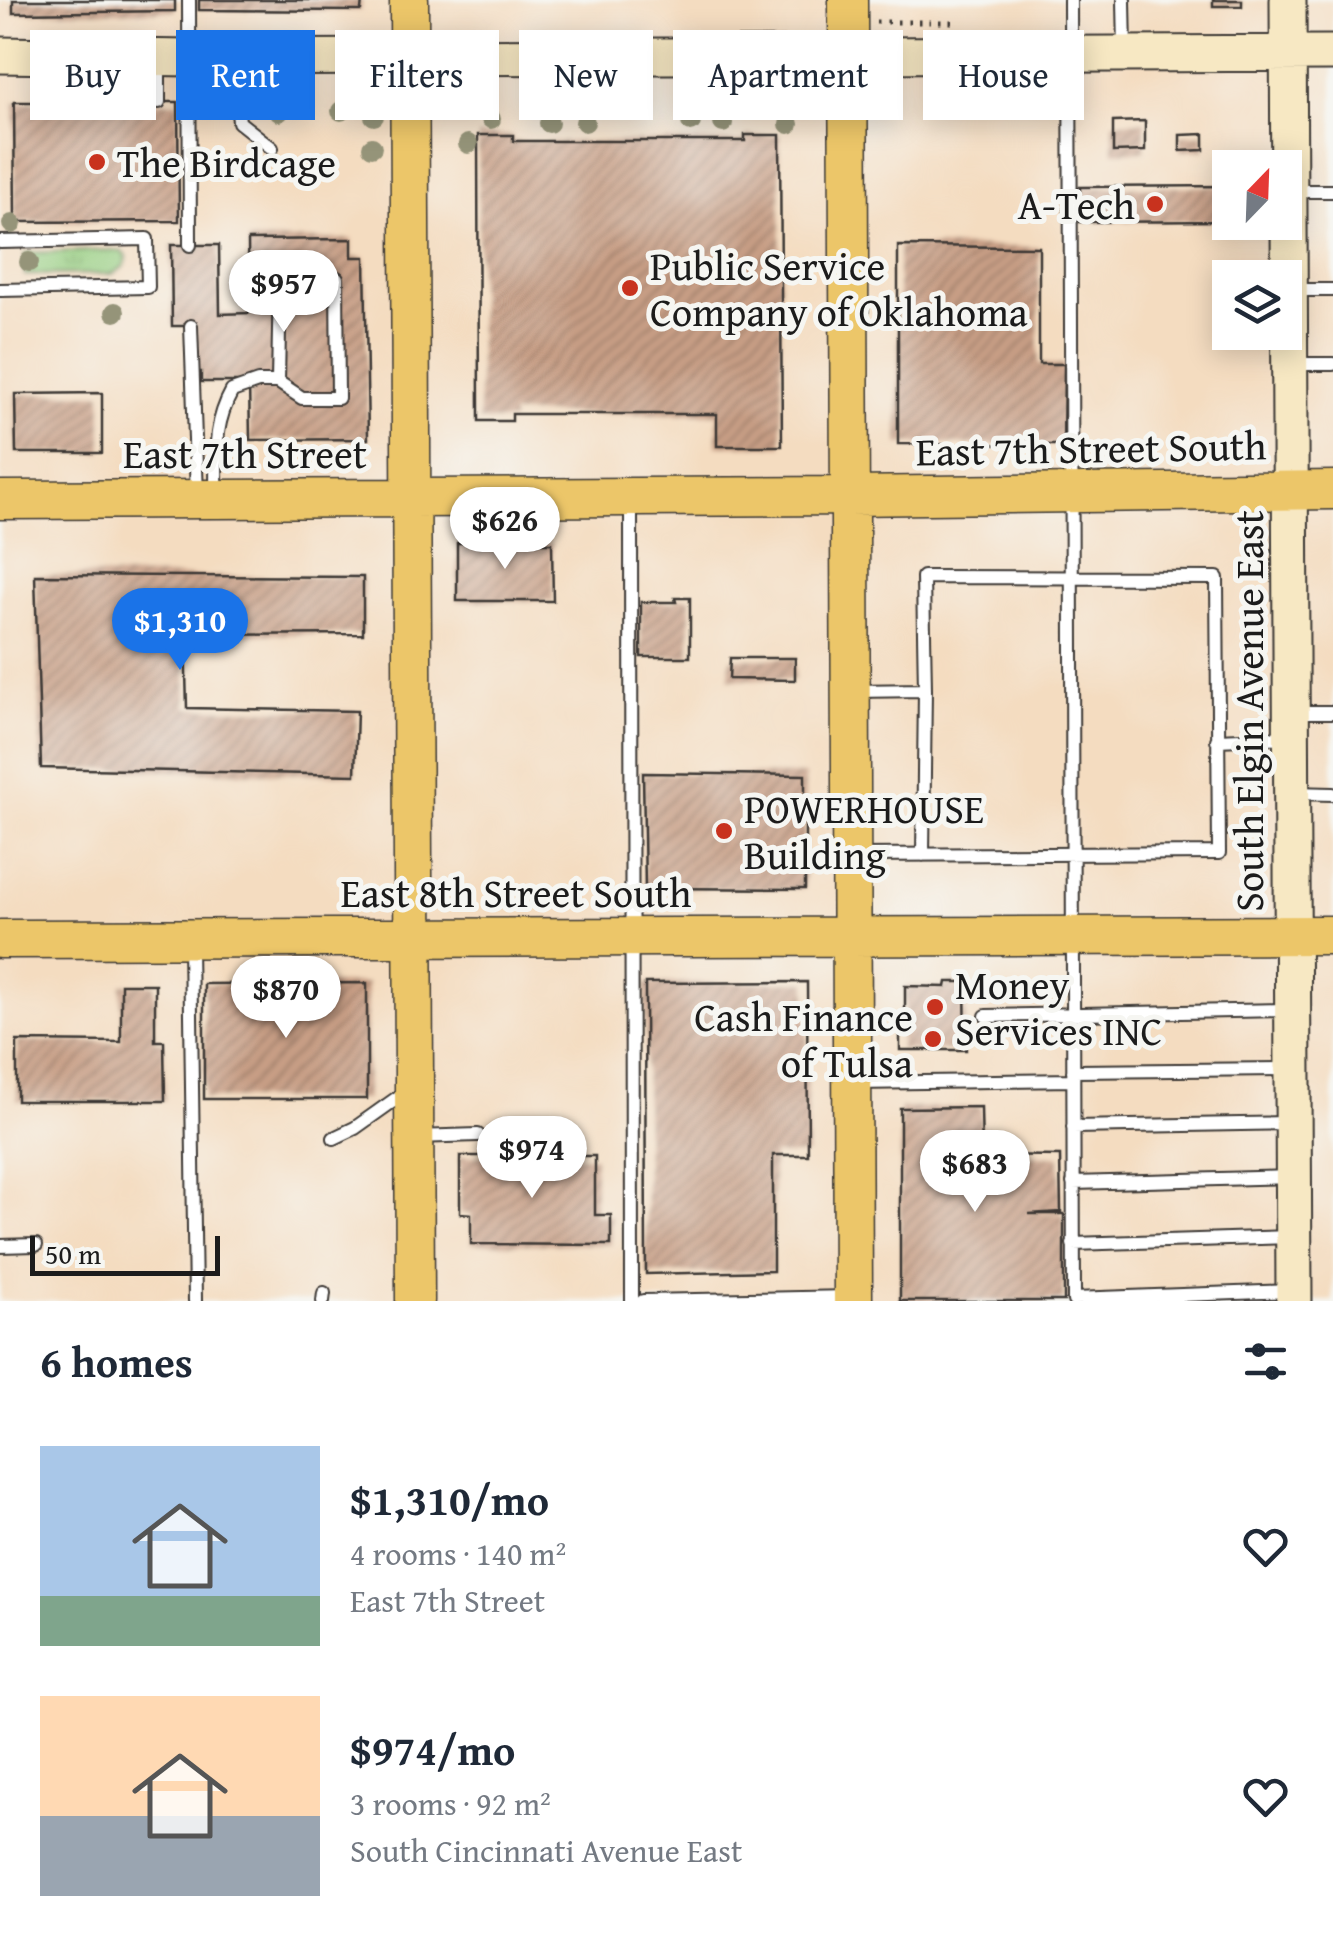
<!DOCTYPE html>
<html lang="en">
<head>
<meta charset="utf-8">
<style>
	body { margin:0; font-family:"Gentium Book Plus",serif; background:#f2f2f3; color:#1f2937; height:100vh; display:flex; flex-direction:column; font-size:38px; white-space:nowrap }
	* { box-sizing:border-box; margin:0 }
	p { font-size:32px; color:#747a83 }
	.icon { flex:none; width:55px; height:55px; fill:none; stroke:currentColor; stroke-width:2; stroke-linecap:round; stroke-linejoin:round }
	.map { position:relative; height:1301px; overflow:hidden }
	.sheet { display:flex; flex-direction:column; background:#fff; flex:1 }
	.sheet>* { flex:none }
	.guide { position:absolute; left:30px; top:30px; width:1275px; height:90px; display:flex; gap:20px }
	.needle { width:65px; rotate:23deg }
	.buttons { position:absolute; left:1212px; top:150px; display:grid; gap:20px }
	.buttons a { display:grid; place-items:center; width:90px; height:90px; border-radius:0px; background:#fff; box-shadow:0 5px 25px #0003; font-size:50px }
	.scale { position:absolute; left:30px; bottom:25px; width:190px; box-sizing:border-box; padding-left:10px; border:5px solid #1c1c1c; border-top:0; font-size:28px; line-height:35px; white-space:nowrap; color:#1c1c1c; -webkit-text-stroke:8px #f6f6f2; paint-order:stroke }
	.price { position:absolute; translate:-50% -85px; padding:0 22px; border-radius:35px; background:#fff; color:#222; font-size:32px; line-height:65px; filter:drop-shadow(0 2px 5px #0008) }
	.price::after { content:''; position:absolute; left:50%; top:60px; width:30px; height:22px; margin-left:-15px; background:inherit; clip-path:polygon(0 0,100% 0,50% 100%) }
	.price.active { background:#1a73e8; color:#fff }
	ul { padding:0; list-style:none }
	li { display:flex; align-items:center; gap:30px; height:250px; padding:0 40px }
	li span { display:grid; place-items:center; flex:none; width:280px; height:200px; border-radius:0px; color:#555 }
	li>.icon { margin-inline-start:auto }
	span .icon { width:120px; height:120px; fill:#fffc; stroke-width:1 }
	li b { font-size:42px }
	h2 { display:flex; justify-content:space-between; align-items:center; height:120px; padding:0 40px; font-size:42px }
	.pill { padding:0 35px; border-radius:0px; background:#fff; box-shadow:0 5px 25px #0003; font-size:35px; line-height:90px }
	.pill.active { background:#1a73e8; color:#fff }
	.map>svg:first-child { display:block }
	.grass { fill:url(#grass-tufts); stroke:#5a754e; stroke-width:2.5 }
	.building { fill:url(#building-hatch) }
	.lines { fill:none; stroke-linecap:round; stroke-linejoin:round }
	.lane-casing { stroke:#3c3935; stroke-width:16 }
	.secondary-casing { stroke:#3c3935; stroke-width:39 }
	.primary-casing { stroke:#3c3935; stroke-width:41 }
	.path { stroke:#3c3935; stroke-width:5; stroke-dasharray:2.5 8; stroke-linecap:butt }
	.lane { stroke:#fff; stroke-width:12 }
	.secondary { stroke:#f7e8c3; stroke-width:35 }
	.primary { stroke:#ecc669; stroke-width:38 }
	.tree { fill:#959479 }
	.poi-dot { fill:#c8321e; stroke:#f6f6f2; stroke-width:4 }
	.labels { text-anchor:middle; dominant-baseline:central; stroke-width:10; stroke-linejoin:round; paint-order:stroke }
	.poi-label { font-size:40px; fill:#1c1c1c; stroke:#f6f6f2; text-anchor:start }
	.street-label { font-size:40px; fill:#1c1c1c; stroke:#f6f6f2 }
</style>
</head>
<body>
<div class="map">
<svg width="1333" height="1301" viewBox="0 0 1333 1301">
	<defs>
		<pattern id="grass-tufts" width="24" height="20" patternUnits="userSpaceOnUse" patternTransform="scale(2.5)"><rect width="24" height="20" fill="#97ce81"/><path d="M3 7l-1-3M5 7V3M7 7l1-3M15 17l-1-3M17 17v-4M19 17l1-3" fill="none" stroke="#82b06f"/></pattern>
		<pattern id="building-hatch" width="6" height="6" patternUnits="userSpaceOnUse" patternTransform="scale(2.5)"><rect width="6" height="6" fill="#c79e85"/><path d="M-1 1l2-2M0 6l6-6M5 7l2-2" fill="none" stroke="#a1806c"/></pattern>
	</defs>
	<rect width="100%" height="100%" fill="#f6f6f2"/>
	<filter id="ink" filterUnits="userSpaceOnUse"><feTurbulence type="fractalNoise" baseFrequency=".01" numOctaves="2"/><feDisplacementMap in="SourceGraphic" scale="20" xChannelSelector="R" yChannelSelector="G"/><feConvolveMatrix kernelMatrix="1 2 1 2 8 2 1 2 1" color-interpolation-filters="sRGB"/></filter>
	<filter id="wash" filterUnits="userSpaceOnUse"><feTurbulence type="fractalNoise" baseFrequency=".0048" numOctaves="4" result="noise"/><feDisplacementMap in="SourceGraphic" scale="40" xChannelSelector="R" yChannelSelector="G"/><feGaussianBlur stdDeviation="2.25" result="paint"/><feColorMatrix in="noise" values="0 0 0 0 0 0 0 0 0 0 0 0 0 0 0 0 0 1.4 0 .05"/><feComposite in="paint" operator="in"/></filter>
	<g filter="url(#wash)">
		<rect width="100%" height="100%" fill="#f4dcc0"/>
		<path class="grass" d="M114 250 122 252 127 257C126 267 120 270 111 274L25 275V253Z"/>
		<g id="blocks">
			<path class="building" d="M13 0H175V11L13 13Z
				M199 0H362L361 11 199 10Z
				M1213 0H1242V6H1213Z
				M14 102H178L179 221 15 222Z
				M1145 121V151L1113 152V122Z
				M1204 134V150L1180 151V135Z
				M478 135H513V141H745V135H780L782 446H717V414H512V421H479Z
				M1230 186V221L1080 222V187Z
				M352 239V257H365L368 439 250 440 249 382H201V372H195V326H172L171 245H219L220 314 249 313 248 240Z
				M898 246 1039 247V364H1064L1063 445 898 444Z
				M102 393V453H16L15 394Z
				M457 543H552L553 601H457Z
				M35 575 363 577V634L185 635 187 708 357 711 355 775 41 768Z
				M675 598H690V657H641V602H676Z
				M730 658H795V680L729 679Z
				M643 773 805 775V889L645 888Z
				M807 982 808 1155H773V1271L646 1274 645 983Z
				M947 982H965L966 1050H900V1028H905V986L946 987Z
				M367 983V1099H204V984Z
				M121 984H155V1041H164L165 1101H17V1041L121 1042Z
				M981 1107 982 1155 1060 1156 1061 1212 1029 1214H1064V1301H900V1108Z
				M460 1156H595V1215H611V1245L471 1244V1214L460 1213Z"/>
		</g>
	</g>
	<g filter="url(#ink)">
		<use href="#blocks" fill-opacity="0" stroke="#3c3935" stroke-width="2.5"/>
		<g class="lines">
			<defs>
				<path id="lane" d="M189 0 190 245
					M1070 0 1074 1301
					M1124 0 1125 51
					M233 60 239 122 272 148
					M159 61V102
					M1291 191H1333
					M0 242 147 239 148 287 0 290
					M1291 290H1333
					M191 326 197 496
					M1292 364H1333
					M216 497C217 457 212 427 232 391L258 382H278L302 398H338L337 278 280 277 278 382
					M631 500 632 1301
					M853 691 925 690
					M1293 712H1333
					M1217 740 1290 737
					M1293 793 1333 794
					M854 855 1219 853 1217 578 923 577 925 690 923 855
					M190 944 195 1301
					M986 1016 1288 1010
					M1073 1071 1290 1069
					M855 1083 1073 1080
					M1073 1127 1290 1123
					M416 1137 478 1135
					M334 1138 355 1128 407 1091
					M1073 1183 1291 1177
					M1073 1244 1291 1237
					M0 1246 36 1245
					M1074 1299 1292 1291
					M323 1301 324 1293
					M643 1301 850 1297"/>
				<path id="secondary" d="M1288 0 1294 1301
					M0 55 189 58 1333 53"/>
				<path id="primary" d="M409 0 415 1301
					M848 0 853 1301
					M0 500 850 496 1333 490
					M0 939 1333 935"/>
			</defs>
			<use href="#lane" class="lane-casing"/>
			<use href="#secondary" class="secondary-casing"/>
			<use href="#primary" class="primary-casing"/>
			<path class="path" d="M876 22H960"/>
			<use href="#lane" class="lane"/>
			<use href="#secondary" class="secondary"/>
			<use href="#primary" class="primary"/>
		</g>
		<g class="tree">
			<circle cx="341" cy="111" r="10"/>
			<circle cx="279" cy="112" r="10"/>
			<circle cx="374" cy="116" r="10"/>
			<circle cx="491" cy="119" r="10"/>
			<circle cx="585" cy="122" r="10"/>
			<circle cx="691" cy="122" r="10"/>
			<circle cx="549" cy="123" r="10"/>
			<circle cx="723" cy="123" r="10"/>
			<circle cx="789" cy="124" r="10"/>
			<circle cx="468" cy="144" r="10"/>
			<circle cx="372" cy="147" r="10"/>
			<circle cx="12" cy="224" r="10"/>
			<circle cx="29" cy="262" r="10"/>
			<circle cx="115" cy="312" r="10"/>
		</g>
	</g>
	<g class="poi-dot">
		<circle cx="97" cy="162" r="10"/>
		<circle cx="1155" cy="204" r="10"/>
		<circle cx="630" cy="288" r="10"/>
		<circle cx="724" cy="831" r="10"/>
		<circle cx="935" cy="1007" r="10"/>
		<circle cx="933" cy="1039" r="10"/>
	</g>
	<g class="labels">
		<g class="poi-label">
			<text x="117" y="162">The Birdcage</text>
			<text x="1135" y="204" text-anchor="end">A-Tech</text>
			<text x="650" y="265">Public Service<tspan x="650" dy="46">Company of Oklahoma</tspan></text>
			<text x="744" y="808">POWERHOUSE<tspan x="744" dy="46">Building</tspan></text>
			<text x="955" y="984">Money<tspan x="955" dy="46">Services INC</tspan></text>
			<text x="913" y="1016" text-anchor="end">Cash Finance<tspan x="913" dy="46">of Tulsa</tspan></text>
		</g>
		<g class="street-label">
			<text transform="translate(1091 448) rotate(-1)">East 7th Street South</text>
			<text x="245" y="453">East 7th Street</text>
			<text transform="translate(1248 711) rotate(-90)">South Elgin Avenue East</text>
			<text x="516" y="892">East 8th Street South</text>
		</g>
	</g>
</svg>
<div class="buttons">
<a><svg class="needle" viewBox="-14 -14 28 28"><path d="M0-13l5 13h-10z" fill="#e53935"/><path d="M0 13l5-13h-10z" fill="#747a83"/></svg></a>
<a><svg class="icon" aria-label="layers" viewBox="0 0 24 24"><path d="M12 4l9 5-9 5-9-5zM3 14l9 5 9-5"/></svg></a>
</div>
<div class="scale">50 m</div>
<b class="price" style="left:284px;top:335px">$957</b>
<b class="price" style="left:505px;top:572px">$626</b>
<b class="price active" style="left:180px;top:673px">$1,310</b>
<b class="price" style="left:286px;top:1041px">$870</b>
<b class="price" style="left:532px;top:1201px">$974</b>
<b class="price" style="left:975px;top:1215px">$683</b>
<div class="guide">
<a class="pill">Buy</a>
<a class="pill active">Rent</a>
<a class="pill">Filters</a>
<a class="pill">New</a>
<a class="pill">Apartment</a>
<a class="pill">House</a>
</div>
</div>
<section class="sheet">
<h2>6 homes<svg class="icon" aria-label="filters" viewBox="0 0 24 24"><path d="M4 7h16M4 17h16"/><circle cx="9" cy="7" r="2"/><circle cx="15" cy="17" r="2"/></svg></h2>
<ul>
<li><span style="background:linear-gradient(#a9c7e8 75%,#7fa58c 0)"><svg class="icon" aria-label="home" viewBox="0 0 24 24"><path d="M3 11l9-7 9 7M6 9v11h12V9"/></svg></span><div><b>$1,310/mo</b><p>4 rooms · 140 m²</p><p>East 7th Street</p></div><svg class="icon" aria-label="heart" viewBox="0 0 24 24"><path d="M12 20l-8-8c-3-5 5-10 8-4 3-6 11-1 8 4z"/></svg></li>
<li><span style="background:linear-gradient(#ffd9b3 60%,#9aa5b1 0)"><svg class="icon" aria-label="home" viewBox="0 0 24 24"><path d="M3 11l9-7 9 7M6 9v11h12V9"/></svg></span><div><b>$974/mo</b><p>3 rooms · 92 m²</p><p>South Cincinnati Avenue East</p></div><svg class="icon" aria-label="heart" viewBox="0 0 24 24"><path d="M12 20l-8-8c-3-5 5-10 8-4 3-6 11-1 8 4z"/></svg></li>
</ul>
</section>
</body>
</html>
